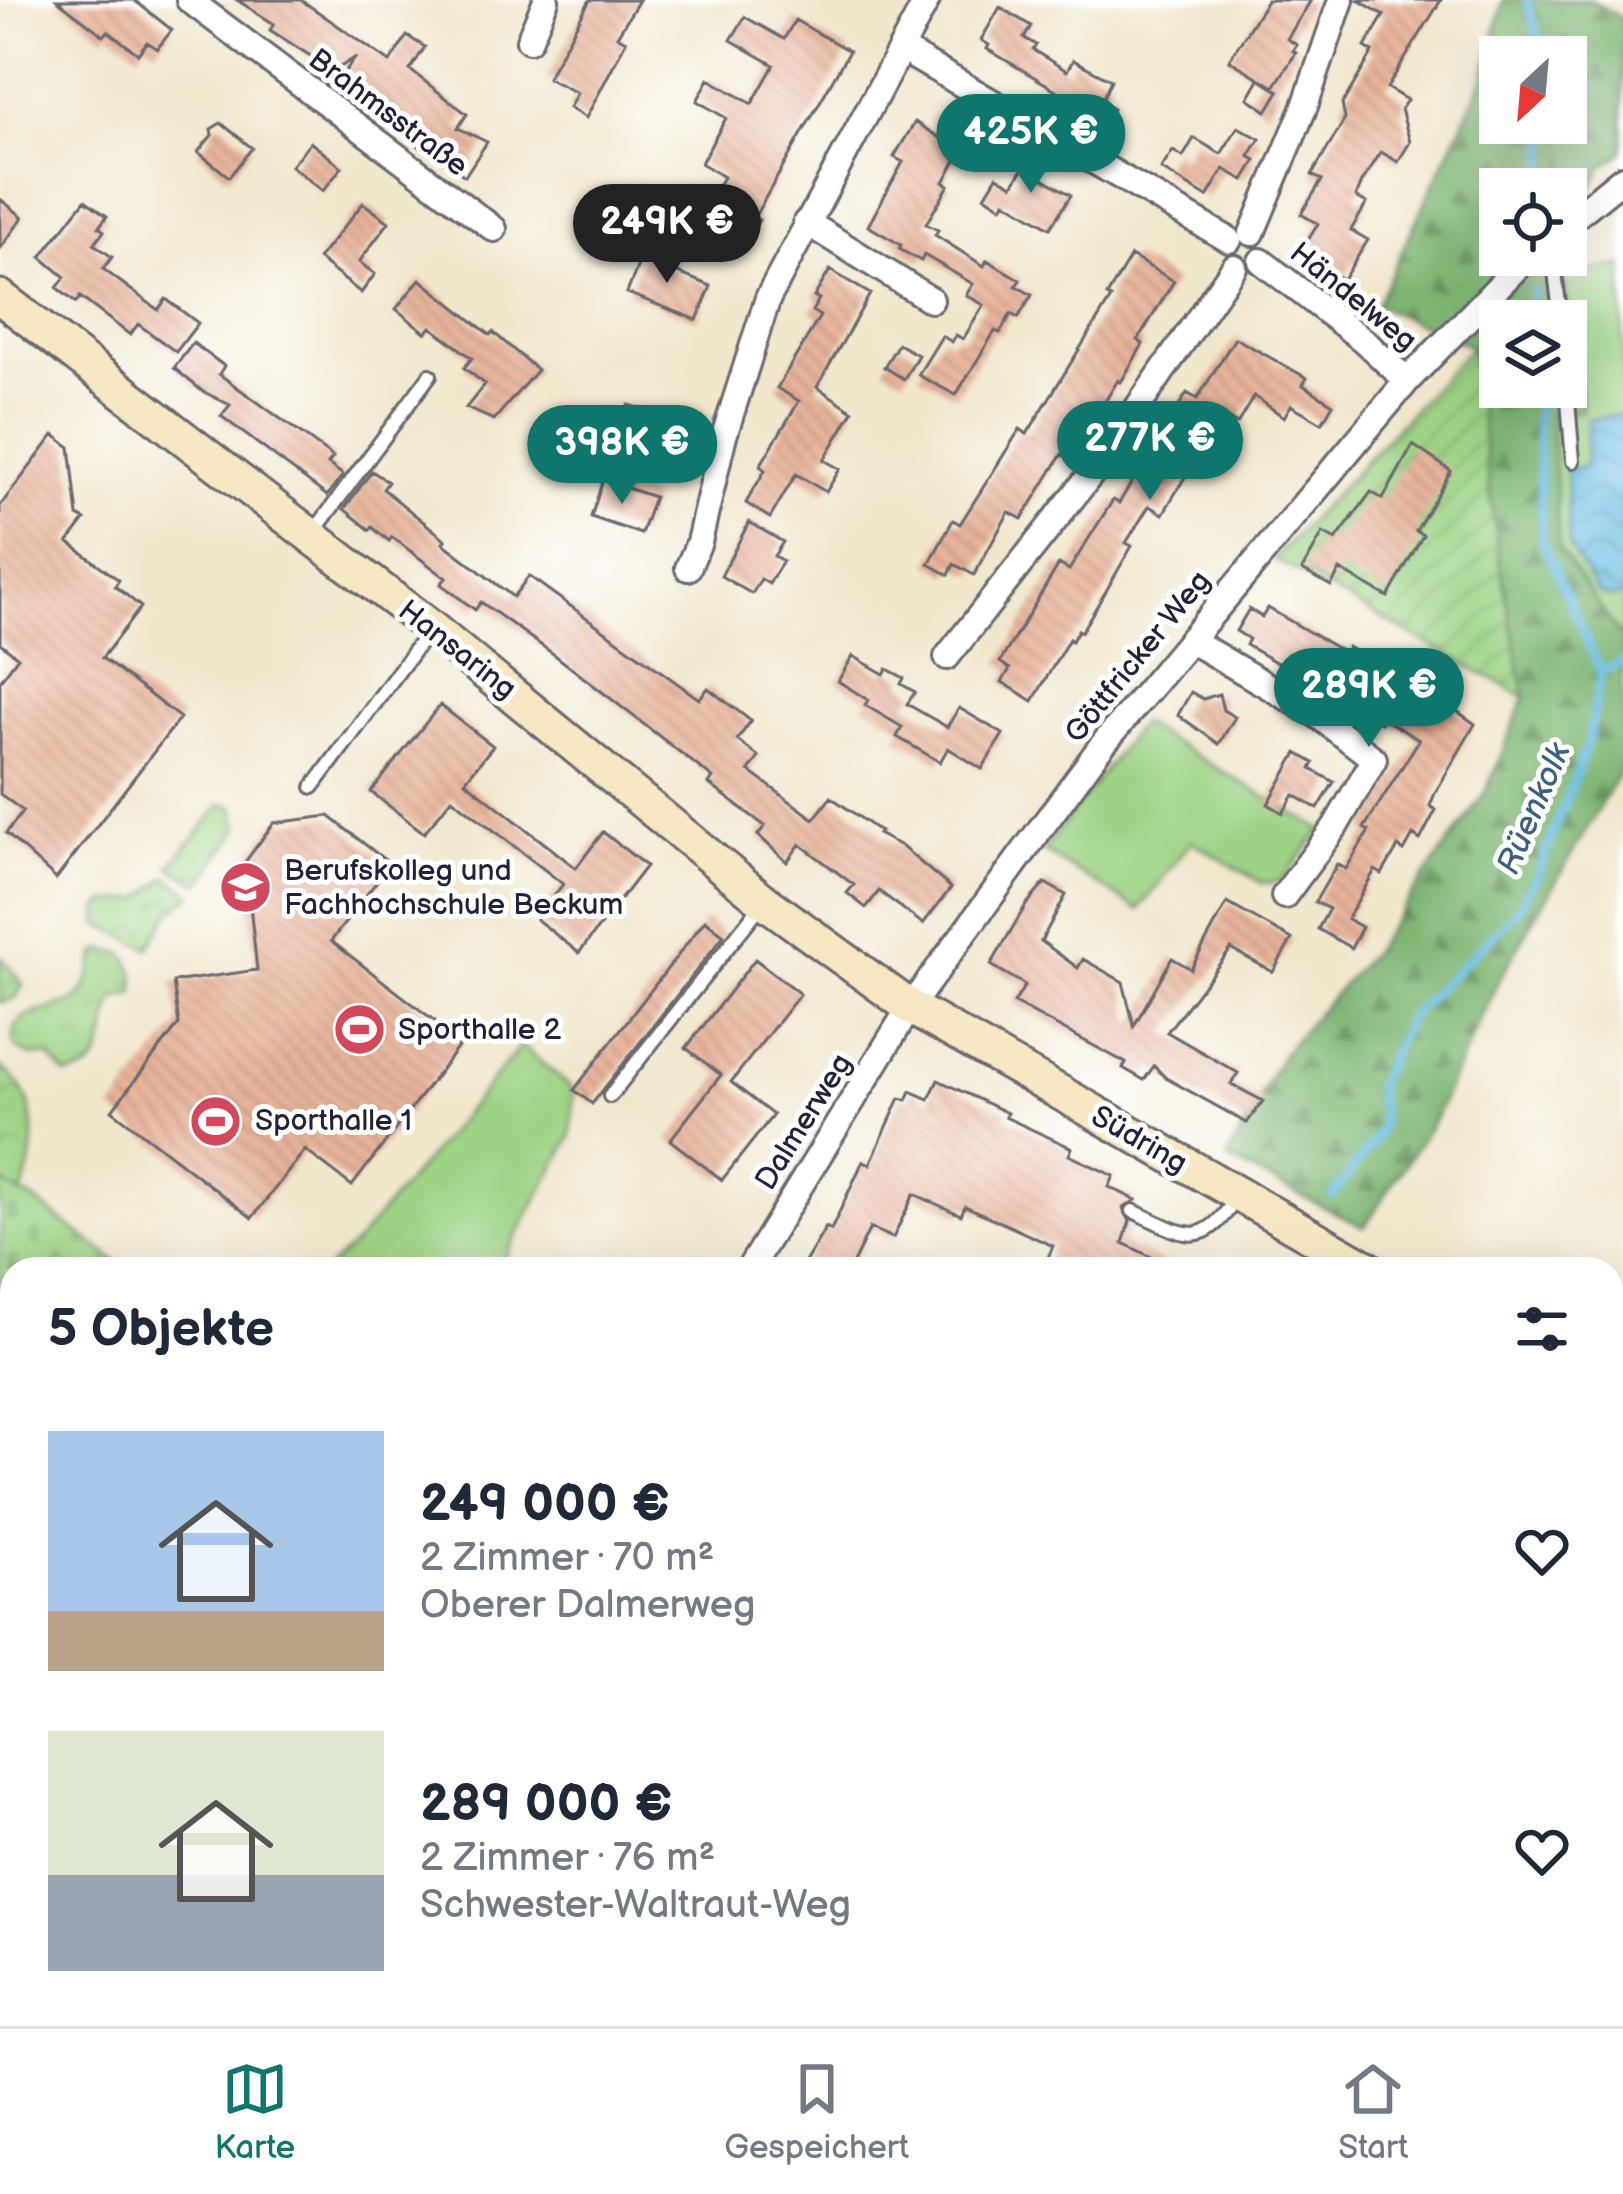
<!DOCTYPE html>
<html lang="de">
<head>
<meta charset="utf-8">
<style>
	body { margin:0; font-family:"Balsamiq Sans",sans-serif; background:#f6f6f7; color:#1f2937; height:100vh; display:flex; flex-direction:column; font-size:45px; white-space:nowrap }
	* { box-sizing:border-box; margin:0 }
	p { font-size:39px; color:#747a83 }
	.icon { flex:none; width:66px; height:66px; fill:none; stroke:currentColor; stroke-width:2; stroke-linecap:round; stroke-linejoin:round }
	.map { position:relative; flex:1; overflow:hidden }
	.sheet { position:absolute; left:0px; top:1257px; width:1623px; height:771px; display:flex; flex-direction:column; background:#fff; border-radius:36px 36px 0 0; box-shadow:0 12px 48px #0002 }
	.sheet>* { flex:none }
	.needle { width:78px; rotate:206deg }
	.controls { position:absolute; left:1479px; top:36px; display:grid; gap:24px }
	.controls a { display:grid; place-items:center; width:108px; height:108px; border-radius:0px; background:#fff; box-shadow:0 12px 48px #0002; font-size:60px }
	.price { position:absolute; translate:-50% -102px; padding:0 27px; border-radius:42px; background:#0f766e; color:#fff; font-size:39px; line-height:78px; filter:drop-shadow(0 3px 6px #0008) }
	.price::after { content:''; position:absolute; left:50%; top:72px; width:36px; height:27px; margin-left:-18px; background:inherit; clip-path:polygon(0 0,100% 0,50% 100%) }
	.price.current { background:#222; color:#fff }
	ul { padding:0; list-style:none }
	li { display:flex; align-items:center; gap:36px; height:300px; padding:0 48px }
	li span { display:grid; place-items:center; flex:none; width:336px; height:240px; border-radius:0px; color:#555 }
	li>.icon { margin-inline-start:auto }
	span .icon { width:144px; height:144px; fill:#fffc; stroke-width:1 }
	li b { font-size:51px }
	h2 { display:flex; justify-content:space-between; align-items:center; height:144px; padding:0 48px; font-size:51px }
	.tab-bar { display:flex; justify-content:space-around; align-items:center; height:168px; border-top:3px solid #e0e1e3; background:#fff; font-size:33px; color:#747a83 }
	.tab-bar a { display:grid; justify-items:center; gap:6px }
	.tab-bar .current { color:#0f766e }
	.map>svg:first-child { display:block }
	.grass { fill:#9ed385; stroke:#607a60; stroke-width:3 }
	.forest { fill:url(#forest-firs); stroke:#506c56; stroke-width:3; fill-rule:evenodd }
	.cemetery { fill:url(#cemetery-stones); stroke:#607a60; stroke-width:3 }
	.park { fill:url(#park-crowns); stroke:#607a60; stroke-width:3 }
	.garden { fill:url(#garden-furrows); stroke:#607a60; stroke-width:3 }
	.water { fill:url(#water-waves); stroke:#467090; stroke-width:3 }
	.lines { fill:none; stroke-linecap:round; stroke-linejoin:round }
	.stream { stroke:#69bee5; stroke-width:8 }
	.building { fill:url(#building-back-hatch) }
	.lane-casing { stroke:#6a676e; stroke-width:18 }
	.street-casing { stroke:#6a676e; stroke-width:30 }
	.secondary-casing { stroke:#6a676e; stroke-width:39 }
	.lane { stroke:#fff; stroke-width:12 }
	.street { stroke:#fff; stroke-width:24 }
	.secondary { stroke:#f7e8c3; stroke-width:33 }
	.labels { text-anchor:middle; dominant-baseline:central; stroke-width:10; stroke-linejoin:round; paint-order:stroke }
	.street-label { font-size:30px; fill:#22223b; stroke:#fff }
	.poi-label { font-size:30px; fill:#22223b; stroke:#fff; text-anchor:start }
	.water-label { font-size:33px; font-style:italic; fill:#3e607f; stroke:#fff }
</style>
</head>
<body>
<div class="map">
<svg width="1623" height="2026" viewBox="0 0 1623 2026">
	<defs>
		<pattern id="forest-firs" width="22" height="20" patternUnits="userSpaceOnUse" patternTransform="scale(3)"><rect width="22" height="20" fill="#7eb572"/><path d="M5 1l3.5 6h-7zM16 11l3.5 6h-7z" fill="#67935f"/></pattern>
		<pattern id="cemetery-stones" width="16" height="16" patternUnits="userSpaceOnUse" patternTransform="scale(3)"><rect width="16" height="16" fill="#9ed385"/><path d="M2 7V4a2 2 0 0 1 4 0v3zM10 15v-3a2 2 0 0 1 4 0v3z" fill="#88b574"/></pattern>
		<pattern id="park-crowns" width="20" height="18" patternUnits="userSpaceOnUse" patternTransform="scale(3)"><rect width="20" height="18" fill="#9ed385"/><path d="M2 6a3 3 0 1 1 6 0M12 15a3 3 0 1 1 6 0" fill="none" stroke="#88b574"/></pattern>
		<pattern id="garden-furrows" width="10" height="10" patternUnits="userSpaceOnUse" patternTransform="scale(3)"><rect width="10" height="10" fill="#9ed385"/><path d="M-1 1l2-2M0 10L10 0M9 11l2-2" fill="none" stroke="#88b574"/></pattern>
		<pattern id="water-waves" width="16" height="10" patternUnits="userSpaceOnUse" patternTransform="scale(3)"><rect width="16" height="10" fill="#69bee5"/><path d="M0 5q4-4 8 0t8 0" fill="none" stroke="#569abb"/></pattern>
		<pattern id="building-back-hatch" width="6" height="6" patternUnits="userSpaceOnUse" patternTransform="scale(3)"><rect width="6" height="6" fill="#e7b299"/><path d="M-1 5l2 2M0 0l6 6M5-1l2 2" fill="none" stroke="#c69985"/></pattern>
	</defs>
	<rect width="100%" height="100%" fill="#fff"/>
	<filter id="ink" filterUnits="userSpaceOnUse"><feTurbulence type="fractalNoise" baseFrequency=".00833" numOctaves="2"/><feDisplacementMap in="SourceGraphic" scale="24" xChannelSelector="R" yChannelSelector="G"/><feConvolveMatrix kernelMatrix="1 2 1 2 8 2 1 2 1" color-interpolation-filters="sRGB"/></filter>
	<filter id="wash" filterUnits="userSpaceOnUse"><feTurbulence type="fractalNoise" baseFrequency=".004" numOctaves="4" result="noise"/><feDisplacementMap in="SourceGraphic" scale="48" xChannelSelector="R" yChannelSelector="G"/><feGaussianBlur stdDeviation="2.7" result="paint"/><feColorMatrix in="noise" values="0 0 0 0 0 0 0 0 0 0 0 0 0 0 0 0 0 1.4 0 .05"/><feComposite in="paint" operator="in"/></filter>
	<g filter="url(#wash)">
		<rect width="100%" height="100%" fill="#f1e7cd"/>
		<path class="grass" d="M1623 266V640L1559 550 1551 413 1582 410 1562 275Z
			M1140 723 1322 830 1281 881 1262 883 1191 841 1139 910 1043 851Z
			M521 1046 574 1090 571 1137 499 1269H327L355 1244Z"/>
		<path class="forest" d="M1503 0H1591L1623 19V152L1602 168 1566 240V189H1500V255H1560L1582 411 1551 414 1559 549 1623 640V766L1498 981 1433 1121 1364 1227 1227 1159 1282 1054 1373 950 1487 789 1525 697 1499 560 1471 347 1376 305 1483 81ZM1500 57H1566V123H1500ZM1500 321H1566V387H1500Z"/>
		<path class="cemetery" d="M0 1182 34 1200 127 1269H12V1985L0 2004Z"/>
		<path class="park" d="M222 804 234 807 239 829 200 884 170 866Z
			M167 877 192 894 170 913 149 948C131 942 119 931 99 925V908L105 903 141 899Z
			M103 949 124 954C133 967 138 978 134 994L114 999C101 1029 112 1073 66 1075L49 1056H31L15 1048C5 1004 53 1015 76 999 91 987 91 970 96 953Z
			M0 956 23 984 16 998 0 1003Z
			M0 1067C44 1094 36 1153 22 1194L0 1182Z
			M996 2016H1279L1275 2026H994Z"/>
		<path class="garden" d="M1471 347 1499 560 1525 697 1274 559Z"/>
		<path class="water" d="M1623 415V595L1614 598 1598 593 1569 546 1566 469 1585 467 1588 419Z"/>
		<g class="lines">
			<path class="stream" d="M1527 0 1544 57
				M1542 189 1550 123
				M1533 292V321
				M1601 672 1623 662
				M1333 1196 1376 1138 1382 1123 1377 1085 1409 1017 1517 911 1538 874 1589 739 1601 672 1542 541 1536 387
				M1113 2026 1115 2016"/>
		</g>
		<g id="blocks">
			<path class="building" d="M57 0H134L172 30 157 49 147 42 138 54 108 31 104 36Z
				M237 0H301L390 62 407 36 425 47 410 70 467 114 458 128 487 142 465 176 419 146 425 137 340 78 356 57 334 71 270 30 274 24Z
				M590 0H639L617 36 626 41 586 118 569 108 577 93 547 78Z
				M1267 0H1311L1287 39 1297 45 1293 51 1296 53 1274 87 1229 60Z
				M1358 0H1441L1387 88 1407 100 1401 109 1410 142 1398 162 1381 152 1362 182 1356 197 1367 203 1351 230 1368 240 1343 280 1300 253 1318 224 1301 214 1322 180 1312 175 1345 119 1342 104 1373 52 1365 47 1384 15Z
				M1000 7 1031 26 1024 38 1036 45 1033 50 1067 71 1073 60 1111 80 1101 102 1113 109 1101 130 1051 99 1056 90 987 49 989 45 981 40Z
				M745 17 784 39 795 20 849 51 755 216 714 193 723 177 701 163 726 118 697 101 709 79 752 104 774 65 731 40Z
				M1259 79 1279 91 1267 111 1248 98Z
				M915 122 961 151 944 182 949 185 926 224 938 230 935 235 984 266 987 260 1020 280 1016 286 1032 295 1018 318 1011 314 1000 333 995 331 956 395 918 375 942 336 952 342 956 335 963 339 984 305 966 295 973 284 924 255 921 261 899 249 901 245 868 226 903 162 894 157Z
				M221 123 252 148 229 177 198 152 212 135 211 129Z
				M1238 127 1260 139 1249 156 1256 160 1244 180 1224 169 1207 197 1161 169 1173 151 1183 157 1194 138 1221 154Z
				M310 142 342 167 323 191 291 166Z
				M1024 167 1071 195 1050 228 1005 201 1002 207 985 196 997 176 1013 185Z
				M0 199 23 217 0 249Z
				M85 200 107 216 99 227 104 231 94 244 112 257 103 269 158 310 166 299 198 323 176 352 138 324 130 335 80 297 76 303 57 288 65 277 41 257Z
				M363 203 389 222 359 262 375 274 361 293 318 259Z
				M739 209 759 220 741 250 722 238Z
				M646 245 668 254 663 267 711 286 697 320 627 293Z
				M1131 256 1174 281 1138 340 1143 344 1121 382 1118 380 1070 459 1062 454 1022 519 1009 512 974 575 954 564 949 575 929 564 953 520 960 524 1020 429 1027 434 1111 298 1107 296Z
				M830 270 870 294 817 387 853 411 824 460 840 469 826 492 796 474 770 518 746 503 765 470 760 466 799 401 777 388 820 316 812 311 819 299 814 297Z
				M420 279 490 335 493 332 537 370 494 420 466 408 485 384 464 368 472 358 431 327 426 333 396 309Z
				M1235 338 1307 378 1303 385 1333 404 1322 423 1291 405 1284 417 1254 396 1237 424 1231 420 1206 462 1197 457 1163 514 1149 506 1126 543 1132 546 1106 591 1081 632 1078 630 1072 641 1069 639 1033 701 1002 682 1010 669 1000 662 1059 564 1069 570 1113 500 1119 503 1187 393 1197 399Z
				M193 343 224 366 219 374 333 457 328 464 343 475 327 496 221 416 230 405 202 391 174 368Z
				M898 344 918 355 904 379 884 367Z
				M629 405 663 415 654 448 618 438Z
				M54 435 70 447 78 516 85 520 68 542 119 580 115 586 141 607 102 658 180 718 56 879 6 833 23 811 0 794V681L18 657 0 643V506Z
				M1413 445 1451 471 1416 531 1423 535 1388 597 1340 570 1331 586 1302 570 1323 533 1336 540 1371 492 1383 499Z
				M372 471 388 482 383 489 446 540 443 543 513 597 529 576 699 699 708 688 751 721 737 740 759 757 749 771 814 819 831 797 880 832 878 834 901 846 951 888 923 924 879 891 866 908 847 893 854 885 800 844 787 862 758 835 765 826 709 784 713 778 556 656 481 602 475 610 441 584 446 578 417 556 392 537 389 541 372 527 370 530 344 509Z
				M603 480 654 497 641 534 591 517Z
				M749 522 783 542 774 556 783 561 769 584 761 579 752 594 721 576Z
				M1268 608 1345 653 1348 647 1405 681 1403 684 1436 703 1447 704 1475 724 1435 793 1430 806 1436 810 1420 840 1413 835 1404 851 1398 847 1382 874 1375 870 1347 919 1362 927 1351 948 1318 929 1329 909 1315 902 1337 864 1346 869 1369 831 1364 828 1419 740 1384 719 1381 723 1246 645 1249 639 1236 631 1249 609 1262 617Z
				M853 656 884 674 887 669 904 678 901 684 915 692 907 704 947 727 959 708 1003 734 982 769 948 748 940 762 897 737 902 727 865 705 868 700 838 681Z
				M1191 692 1203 699 1219 694 1223 710 1235 717 1219 744 1178 715Z
				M440 705 493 746 465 781 576 868 603 832 646 866 579 953 536 919 563 884 452 798 424 833 371 792Z
				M1297 753 1314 763 1311 769 1334 782 1318 809 1294 795 1283 813 1268 804Z
				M329 816 390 864 331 941 462 1042 352 1186 305 1150 252 1218 112 1110 179 1024 173 982 257 970 249 896 230 882 274 823Z
				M1045 883 1066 895 1041 941 1078 968 1083 959 1123 982 1134 1026 1172 958 1191 969 1227 903 1292 939 1273 972 1231 949 1167 1032 1238 1073 1231 1084 1263 1101 1247 1123 1166 1078 1154 1066 1144 1080 1123 1068 1126 1063 1014 1003 1025 985 991 965 1026 905Z
				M705 920 724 935 592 1104 574 1090Z
				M755 959 800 994 731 1082 773 1115 722 1180 670 1140 721 1075 686 1048Z
				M938 1080 1007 1113 1005 1117 1072 1148 1069 1155 1114 1176 1109 1187 1136 1200 1123 1208 1130 1221 1123 1243 1176 1269H1043L1053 1246 965 1206 961 1215 914 1194 893 1238 870 1228 850 1269H801L826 1227 831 1230 863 1161 870 1164 900 1098 907 1100 911 1091 929 1099Z"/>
		</g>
	</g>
	<g filter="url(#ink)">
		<use href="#blocks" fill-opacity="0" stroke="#6a676e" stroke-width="3"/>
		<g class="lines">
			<defs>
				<path id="lane" d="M1553 255 1561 321
					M1566 377 1573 461
					M313 533 430 375
					M313 787 430 629
					M610 1096 762 904
					M1133 1211C1184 1234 1201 1253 1237 1197"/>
				<path id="street" d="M189 0 494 229
					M529 40 546 0
					M901 49 1229 240
					M806 222 931 300
					M1566 224 1623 178
					M1252 233 1305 106 1341 0
					M1261 261 1363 340 1407 381
					M688 568 699 542 723 439 768 298 927 0
					M1190 640 1317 715 1374 759 1335 827 1284 896
					M947 657 1096 468 1234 267
					M749 1269 910 1007 1099 749 1407 381 1529 255
					M1611 1725 1623 1702
					M432 2026 439 2016
					M815 2026 819 2016
					M1477 2026 1481 2016"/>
				<path id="secondary" d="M0 297 431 628 764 901 910 1007 1369 1269
					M1611 1406 1623 1413"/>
			</defs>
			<use href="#lane" class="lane-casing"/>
			<use href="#street" class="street-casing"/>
			<use href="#secondary" class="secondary-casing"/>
			<use href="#lane" class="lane"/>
			<use href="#street" class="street"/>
			<use href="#secondary" class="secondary"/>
		</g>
	</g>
	<defs>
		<symbol id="school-disc" viewBox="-11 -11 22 22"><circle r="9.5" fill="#d1495b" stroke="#fff"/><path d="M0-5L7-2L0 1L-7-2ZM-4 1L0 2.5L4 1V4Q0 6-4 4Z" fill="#fff"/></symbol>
		<symbol id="stadium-disc" viewBox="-11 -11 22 22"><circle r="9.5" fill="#d1495b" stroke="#fff"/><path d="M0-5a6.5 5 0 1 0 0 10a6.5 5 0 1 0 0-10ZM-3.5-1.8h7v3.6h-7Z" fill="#fff"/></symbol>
	</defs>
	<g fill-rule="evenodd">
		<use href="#school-disc" x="216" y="858" width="59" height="59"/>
		<use href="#stadium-disc" x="330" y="1000" width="59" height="59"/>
		<use href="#stadium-disc" x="186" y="1092" width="59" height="59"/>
	</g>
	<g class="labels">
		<g class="street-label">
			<text transform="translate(388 113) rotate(37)">Brahmsstraße</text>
			<text transform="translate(1353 297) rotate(39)">Händelweg</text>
			<text transform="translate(457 650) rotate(38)">Hansaring</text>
			<text transform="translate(1138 657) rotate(-51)">Göttfricker Weg</text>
			<text transform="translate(804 1122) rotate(-58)">Dalmerweg</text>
			<text transform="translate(1139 1140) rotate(30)">Südring</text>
		</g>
		<g class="poi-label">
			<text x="284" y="871">Berufskolleg und<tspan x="284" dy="34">Fachhochschule Beckum</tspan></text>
			<text x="398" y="1030">Sporthalle 2</text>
			<text x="255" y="1121">Sporthalle 1</text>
		</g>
		<g class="water-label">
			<text transform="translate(1534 809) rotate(-67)">Rüenkolk</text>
		</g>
	</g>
</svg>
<div class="controls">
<a><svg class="needle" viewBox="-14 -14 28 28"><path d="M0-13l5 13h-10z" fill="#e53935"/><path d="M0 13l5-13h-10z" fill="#747a83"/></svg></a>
<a><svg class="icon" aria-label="locate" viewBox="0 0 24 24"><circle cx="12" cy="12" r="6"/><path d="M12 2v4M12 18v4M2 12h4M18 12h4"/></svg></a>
<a><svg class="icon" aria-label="layers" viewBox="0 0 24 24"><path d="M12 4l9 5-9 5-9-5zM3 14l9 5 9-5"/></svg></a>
</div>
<b class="price" style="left:1031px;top:196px">425K €</b>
<b class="price current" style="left:667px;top:286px">249K €</b>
<b class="price" style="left:1150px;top:503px">277K €</b>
<b class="price" style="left:622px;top:507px">398K €</b>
<b class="price" style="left:1369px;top:750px">289K €</b>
<section class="sheet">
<h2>5 Objekte<svg class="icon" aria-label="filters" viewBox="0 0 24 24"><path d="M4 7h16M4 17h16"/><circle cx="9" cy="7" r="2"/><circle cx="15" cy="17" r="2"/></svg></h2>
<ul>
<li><span style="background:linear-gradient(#a9c7e8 75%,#b9a48a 0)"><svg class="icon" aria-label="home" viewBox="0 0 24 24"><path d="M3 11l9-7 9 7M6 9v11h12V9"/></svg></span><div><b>249 000 €</b><p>2 Zimmer · 70 m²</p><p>Oberer Dalmerweg</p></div><svg class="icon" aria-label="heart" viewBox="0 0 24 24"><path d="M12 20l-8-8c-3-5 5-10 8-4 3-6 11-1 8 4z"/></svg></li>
<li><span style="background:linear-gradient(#dfe7d0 60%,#9aa5b1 0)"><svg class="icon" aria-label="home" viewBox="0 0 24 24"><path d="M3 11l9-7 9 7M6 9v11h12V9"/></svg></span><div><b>289 000 €</b><p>2 Zimmer · 76 m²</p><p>Schwester-Waltraut-Weg</p></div><svg class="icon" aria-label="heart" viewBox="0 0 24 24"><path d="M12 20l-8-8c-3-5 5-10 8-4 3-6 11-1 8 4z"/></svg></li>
</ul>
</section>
</div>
<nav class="tab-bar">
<a class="current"><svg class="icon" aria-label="map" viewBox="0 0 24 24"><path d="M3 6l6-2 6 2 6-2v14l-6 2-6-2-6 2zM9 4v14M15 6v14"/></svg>Karte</a>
<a><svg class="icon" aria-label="saved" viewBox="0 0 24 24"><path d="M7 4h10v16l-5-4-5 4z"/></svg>Gespeichert</a>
<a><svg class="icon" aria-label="home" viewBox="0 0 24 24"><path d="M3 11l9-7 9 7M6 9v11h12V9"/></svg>Start</a>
</nav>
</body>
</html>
